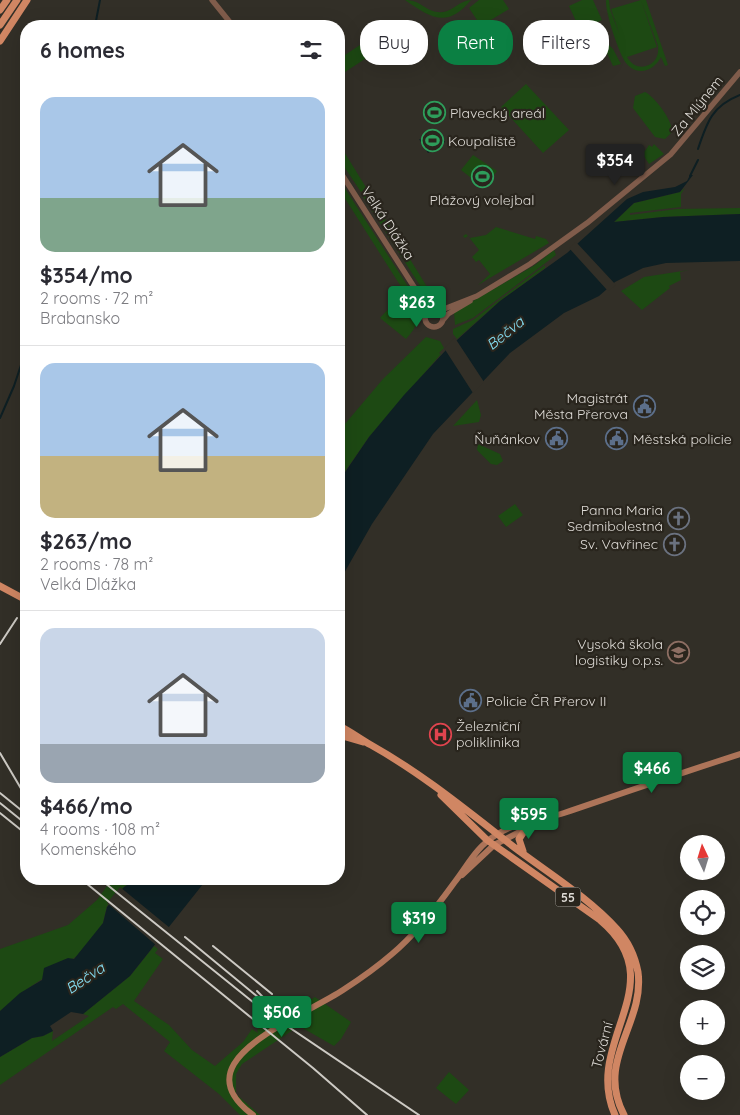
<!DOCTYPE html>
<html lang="en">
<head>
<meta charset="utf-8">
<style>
	body { margin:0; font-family:Quicksand,sans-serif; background:#f7f7f7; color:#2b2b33; height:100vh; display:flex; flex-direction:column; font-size:19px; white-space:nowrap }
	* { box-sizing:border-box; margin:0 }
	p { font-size:16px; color:#7c7c81 }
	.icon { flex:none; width:28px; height:28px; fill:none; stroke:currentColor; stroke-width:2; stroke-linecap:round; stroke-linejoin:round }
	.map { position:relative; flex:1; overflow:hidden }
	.panel { position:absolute; left:20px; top:20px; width:325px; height:865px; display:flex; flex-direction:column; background:#fff; border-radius:20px; box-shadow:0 5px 20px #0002 }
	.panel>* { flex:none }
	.guide { position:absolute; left:360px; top:20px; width:305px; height:45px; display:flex; gap:10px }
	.needle { width:32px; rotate:356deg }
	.fabs { position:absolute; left:680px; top:835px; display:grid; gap:10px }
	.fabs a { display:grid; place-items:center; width:45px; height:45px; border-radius:50%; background:#fff; box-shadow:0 5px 20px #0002; font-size:25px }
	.price { position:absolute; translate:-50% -42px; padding:0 11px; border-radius:5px; background:#0b8043; color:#fff; font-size:16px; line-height:32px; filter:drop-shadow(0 1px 2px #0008) }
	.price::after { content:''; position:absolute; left:50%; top:30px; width:15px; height:11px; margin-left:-8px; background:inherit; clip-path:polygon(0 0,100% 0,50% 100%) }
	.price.on { background:#222; color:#fff }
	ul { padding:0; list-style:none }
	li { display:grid; align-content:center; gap:10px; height:265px; padding:0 20px }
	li+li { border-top:1px solid #e1e1e2 }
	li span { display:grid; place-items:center; height:155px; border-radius:15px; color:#555 }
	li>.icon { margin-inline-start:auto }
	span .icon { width:90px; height:90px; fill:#fffc; stroke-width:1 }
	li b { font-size:21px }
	h2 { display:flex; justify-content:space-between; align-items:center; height:60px; padding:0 20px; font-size:21px }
	.tag { padding:0 18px; border-radius:20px; background:#fff; box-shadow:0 5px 20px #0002; font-size:18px; line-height:45px }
	.tag.on { background:#0b8043; color:#fff }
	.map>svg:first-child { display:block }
	.green { fill:#1d4913 }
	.water { fill:#0e1f23 }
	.pier { fill:#322f27 }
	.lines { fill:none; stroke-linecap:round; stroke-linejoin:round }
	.stream { stroke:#0e1f23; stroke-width:2 }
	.tertiary { stroke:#805c4b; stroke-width:5.5 }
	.secondary { stroke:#ad7459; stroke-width:6 }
	.primary { stroke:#d08663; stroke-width:7 }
	.rail { stroke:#cdcac4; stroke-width:2 }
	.labels { text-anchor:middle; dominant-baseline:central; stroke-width:4.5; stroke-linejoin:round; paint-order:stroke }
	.shield { fill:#29251d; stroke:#a8a59f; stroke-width:1 }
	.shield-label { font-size:12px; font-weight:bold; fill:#dfdcd7 }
	.street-label { font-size:14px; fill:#dfdcd7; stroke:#29251d }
	.poi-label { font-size:14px; fill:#dfdcd7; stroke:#29251d; text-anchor:start }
	.water-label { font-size:15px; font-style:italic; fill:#86e0f5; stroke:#29251d }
</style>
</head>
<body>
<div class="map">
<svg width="740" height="1115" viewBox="0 0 740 1115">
	<rect width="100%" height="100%" fill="#322f27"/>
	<path class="green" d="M405 0C421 0 425 11 438 12 452 14 459 0 471 0 447 29 431 18 405 0Z
		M479 0H503L509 9 481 26 469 8Z
		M582 0H593L602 20 580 30 569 6Z
		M606 0H609L610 9 620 36 611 9 641 0 657 47 627 57C637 75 661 66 658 46L641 0H646L668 65 665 66 661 57C654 71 637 77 626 63 619 54 605 12 606 0Z
		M602 38 613 49 621 64 613 66 606 51 595 55 588 48Z
		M363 43 371 55 342 74 339 69V59Z
		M526 84 569 130 543 153 501 107Z
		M645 92C655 97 673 121 672 132L665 139 655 137 633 108 635 96Z
		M636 144 645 151 649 145 652 147 654 144 664 154 649 164Z
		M343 150 367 189 361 192 339 159V153Z
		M473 155 497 171 484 188 461 170Z
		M339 179 418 302 412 304 339 189Z
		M685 188 681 194V207L630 213V212V215L677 209 740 208V214L663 217 614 222 634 203 680 192Z
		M368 191 429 290 430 293 426 295 362 195Z
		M496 227 535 239 536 236 546 239 549 243 478 285 490 274 479 260 476 262 472 257 479 250 468 236 465 238 463 236 466 234 470 238 486 235Z
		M554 250 556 255 473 318 455 325 454 312 535 265Z
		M545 265V268L500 301 457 339 453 334V329L473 320Z
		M689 270 680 272 681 280 669 286 670 288 642 310 621 291 644 277Z
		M408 305C419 322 419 324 406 339L380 318 390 307Z
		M426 337 440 341 444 348 439 353 441 354 369 437 339 480V431L383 379Z
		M477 400 481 415 479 422 453 426Z
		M478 444 500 454 503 461 497 465 491 464 477 450Z
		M515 504 523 515 506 527 498 516Z
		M112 879H136L124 887 107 906 103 923 80 954 30 987 0 1011V949L68 925 97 900Z
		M154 946 158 949 155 953 163 959 134 1001 169 1025 192 1050 215 1066 243 1042 252 1029 258 1033 257 1030 281 1011 272 1005 279 996 294 1009 315 997 351 1022 341 1039 334 1046 299 1026 242 1064 236 1074V1094L260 1115H240L219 1094 164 1051 170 1042 123 1004 116 1009 113 1007 0 1085V1057L32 1038 43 1036 53 1031 52 1041 89 1016 83 1014 130 976Z
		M449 1072 469 1090 456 1104 436 1088Z"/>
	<path class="water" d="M438 130 445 142 428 153 419 139 422 140Z
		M690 175H693L680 192 634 203 614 222 663 217 740 214V261L666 263 643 268 615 282 599 296 564 313 510 353 433 434 372 524 339 582V481L369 437 404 395 446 350 500 301 567 253 627 199 643 192 675 187 687 181Z
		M136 879H207L130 976 83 1014 71 1012 50 1026 53 1031 43 1036 32 1038 0 1057V1011L20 993 42 980 44 968 68 958 74 959 103 923 107 907 124 887Z"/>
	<path class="pier" d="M576 242 616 285 608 291 569 248Z
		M455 338 484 382 473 393 444 348Z
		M120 887 170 928 173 927 157 946 107 903Z"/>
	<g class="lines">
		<path class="stream" d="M95 26 100 0
			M698 149C707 122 712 106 740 95
			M690 176 698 160
			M0 418 14 386 26 350"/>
		<path class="tertiary" d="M212 0 233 26
			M339 170 416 290 424 309 425 317
			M416 290 433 307 444 309 477 296 530 264 587 223 671 154 740 72
			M425 318a9 9 0 1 1 18 0a9 9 0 1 1-18 0Z
			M443 320 448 314 470 301"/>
		<path class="secondary" d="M462 875 494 845 537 823
			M253 1115C237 1103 221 1086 234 1064 252 1034 314 1009 343 990 360 979 377 967 392 954 416 934 436 908 454 883 468 865 476 847 496 835 515 822 542 820 564 813 623 793 681 773 740 754"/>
		<path class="primary" d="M0 10 7 0
			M0 25 17 0
			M0 41 27 0
			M0 586 26 600
			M339 726C350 731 360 739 371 745 421 773 465 809 510 844 545 871 587 896 617 929 628 941 635 956 638 972 645 1024 595 1060 624 1115
			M339 735 363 742
			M441 795 487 840 600 920C676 984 582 1041 615 1115
			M523 851 519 839 525 830"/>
		<path class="rail" d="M0 644 17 618
			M0 753 26 797
			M0 793 26 814
			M0 803 26 824
			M0 813 26 834
			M81 879 313 1068 367 1115
			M100 879 259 1007 419 1115
			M185 937 259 998
			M213 946 272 994
			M257 991 283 1018"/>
	</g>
	<defs>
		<symbol id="stadium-ring" viewBox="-11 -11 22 22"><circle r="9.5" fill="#29251d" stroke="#2e9e5b" stroke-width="1.5"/><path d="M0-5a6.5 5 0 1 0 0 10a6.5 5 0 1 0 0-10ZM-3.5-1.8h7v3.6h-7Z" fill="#2e9e5b"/></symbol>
		<symbol id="civic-ring" viewBox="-11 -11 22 22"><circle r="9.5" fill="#29251d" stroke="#5c6f8a" stroke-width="1.5"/><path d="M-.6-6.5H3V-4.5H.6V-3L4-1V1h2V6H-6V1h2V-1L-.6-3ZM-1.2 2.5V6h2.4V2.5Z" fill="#5c6f8a"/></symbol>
		<symbol id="church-ring" viewBox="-11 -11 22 22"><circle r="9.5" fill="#29251d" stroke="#6b7280" stroke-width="1.5"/><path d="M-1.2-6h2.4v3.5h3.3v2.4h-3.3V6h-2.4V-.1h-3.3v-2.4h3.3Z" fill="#6b7280"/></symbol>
		<symbol id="university-ring" viewBox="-11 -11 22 22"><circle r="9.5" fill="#29251d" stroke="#8d6e63" stroke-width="1.5"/><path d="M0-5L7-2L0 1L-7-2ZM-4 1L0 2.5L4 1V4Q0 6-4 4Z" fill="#8d6e63"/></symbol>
		<symbol id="hospital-ring" viewBox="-11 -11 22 22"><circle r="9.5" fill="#29251d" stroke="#e0444e" stroke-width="1.5"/><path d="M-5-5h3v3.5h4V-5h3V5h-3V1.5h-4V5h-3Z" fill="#e0444e"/></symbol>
	</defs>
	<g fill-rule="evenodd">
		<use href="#stadium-ring" x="422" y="100" width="25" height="25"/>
		<use href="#stadium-ring" x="420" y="128" width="25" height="25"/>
		<use href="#stadium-ring" x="470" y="164" width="25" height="25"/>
		<use href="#civic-ring" x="632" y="394" width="25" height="25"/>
		<use href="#civic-ring" x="544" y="426" width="25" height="25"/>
		<use href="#civic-ring" x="604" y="426" width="25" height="25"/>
		<use href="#church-ring" x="666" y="506" width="25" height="25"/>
		<use href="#church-ring" x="662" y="532" width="25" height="25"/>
		<use href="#university-ring" x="666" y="640" width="25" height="25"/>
		<use href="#civic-ring" x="458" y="688" width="25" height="25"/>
		<use href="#hospital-ring" x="428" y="722" width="25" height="25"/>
	</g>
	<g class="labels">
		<rect class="shield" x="555.5" y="887.5" width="25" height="19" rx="4"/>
		<g class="shield-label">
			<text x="568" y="897">55</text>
		</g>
		<g class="street-label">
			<text transform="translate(697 106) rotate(-51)">Za Mlýnem</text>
			<text transform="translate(388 223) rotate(57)">Velká Dlážka</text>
			<text transform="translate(602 1045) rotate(-75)">Tovární</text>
		</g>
		<g class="poi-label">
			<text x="450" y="113">Plavecký areál</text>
			<text x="448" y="141">Koupaliště</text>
			<text x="482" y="200" text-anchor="middle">Plážový volejbal</text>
			<text x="628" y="398" text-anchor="end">Magistrát<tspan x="628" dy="16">Města Přerova</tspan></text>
			<text x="540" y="439" text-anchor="end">Ňuňánkov</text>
			<text x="633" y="439">Městská policie</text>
			<text x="663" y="510" text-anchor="end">Panna Maria<tspan x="663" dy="16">Sedmibolestná</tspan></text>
			<text x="658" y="544" text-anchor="end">Sv. Vavřinec</text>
			<text x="663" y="644" text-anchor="end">Vysoká škola<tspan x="663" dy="16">logistiky o.p.s.</tspan></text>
			<text x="486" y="701">Policie ČR Přerov II</text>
			<text x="456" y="726">Železniční<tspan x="456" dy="16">poliklinika</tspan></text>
		</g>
		<g class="water-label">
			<text transform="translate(505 333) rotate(-39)">Bečva</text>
			<text transform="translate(85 978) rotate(-34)">Bečva</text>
		</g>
	</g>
</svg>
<div class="fabs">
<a><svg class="needle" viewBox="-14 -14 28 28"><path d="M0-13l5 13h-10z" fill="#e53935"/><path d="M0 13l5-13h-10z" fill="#7c7c81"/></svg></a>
<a><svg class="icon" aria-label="locate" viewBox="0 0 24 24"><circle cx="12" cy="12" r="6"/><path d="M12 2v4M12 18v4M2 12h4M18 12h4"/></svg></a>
<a><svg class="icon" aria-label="layers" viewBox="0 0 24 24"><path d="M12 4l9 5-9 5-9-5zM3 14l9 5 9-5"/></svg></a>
<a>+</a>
<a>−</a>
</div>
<b class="price on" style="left:615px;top:186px">$354</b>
<b class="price" style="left:417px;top:328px">$263</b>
<b class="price" style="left:652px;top:794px">$466</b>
<b class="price" style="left:529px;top:840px">$595</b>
<b class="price" style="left:419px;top:944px">$319</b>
<b class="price" style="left:282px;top:1038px">$506</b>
<div class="guide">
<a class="tag">Buy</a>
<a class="tag on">Rent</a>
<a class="tag">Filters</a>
</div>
<section class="panel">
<h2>6 homes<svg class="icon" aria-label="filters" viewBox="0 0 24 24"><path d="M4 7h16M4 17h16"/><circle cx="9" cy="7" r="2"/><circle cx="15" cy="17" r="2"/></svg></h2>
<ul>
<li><span style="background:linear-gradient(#a9c7e8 65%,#7fa58c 0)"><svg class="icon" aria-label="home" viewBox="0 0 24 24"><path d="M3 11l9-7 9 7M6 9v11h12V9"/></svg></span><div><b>$354/mo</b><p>2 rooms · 72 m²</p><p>Brabansko</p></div></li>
<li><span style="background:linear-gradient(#a9c7e8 60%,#c2b280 0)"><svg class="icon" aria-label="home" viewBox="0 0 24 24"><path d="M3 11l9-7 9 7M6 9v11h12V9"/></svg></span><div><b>$263/mo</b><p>2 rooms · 78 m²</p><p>Velká Dlážka</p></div></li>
<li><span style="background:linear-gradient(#c9d6e8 75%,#9aa5b1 0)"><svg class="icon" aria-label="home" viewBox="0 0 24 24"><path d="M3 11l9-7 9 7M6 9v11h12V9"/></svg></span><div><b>$466/mo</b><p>4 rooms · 108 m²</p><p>Komenského</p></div></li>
</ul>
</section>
</div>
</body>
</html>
